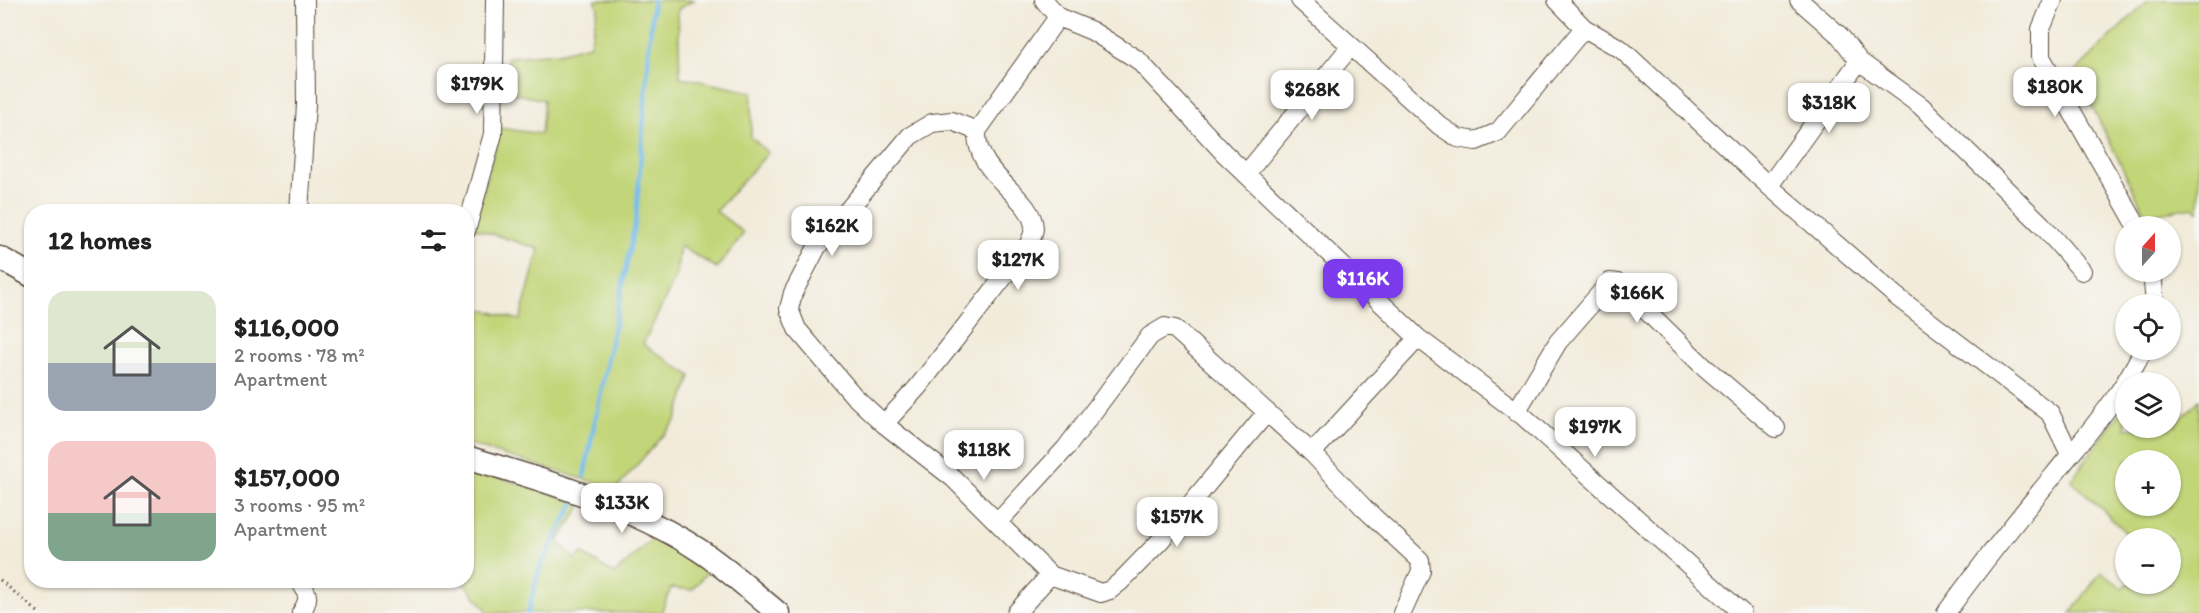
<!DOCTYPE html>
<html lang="en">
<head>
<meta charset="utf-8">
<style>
	body { margin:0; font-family:Itim,sans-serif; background:#f2f2f2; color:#222; height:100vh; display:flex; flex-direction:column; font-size:22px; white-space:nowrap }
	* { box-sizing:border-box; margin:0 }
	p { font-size:20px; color:#767676 }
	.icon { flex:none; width:33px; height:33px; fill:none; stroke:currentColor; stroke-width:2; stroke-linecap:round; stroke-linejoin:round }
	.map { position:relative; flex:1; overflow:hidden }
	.drawer { position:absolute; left:24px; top:204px; width:450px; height:384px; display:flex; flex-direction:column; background:#fff; border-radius:24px; box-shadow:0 2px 4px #0004 }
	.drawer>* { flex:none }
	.needle { width:39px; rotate:21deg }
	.fabs { position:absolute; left:2115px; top:216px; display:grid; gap:12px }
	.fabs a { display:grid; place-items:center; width:66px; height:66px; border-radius:50%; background:#fff; box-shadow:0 2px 4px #0004; font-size:30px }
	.price { position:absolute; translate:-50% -51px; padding:0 14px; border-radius:12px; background:#fff; color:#222; font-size:20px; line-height:39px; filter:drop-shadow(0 2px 3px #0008) }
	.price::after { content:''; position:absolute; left:50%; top:36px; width:18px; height:14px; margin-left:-9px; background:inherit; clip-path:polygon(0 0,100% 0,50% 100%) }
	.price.active { background:#7c3aed; color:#fff }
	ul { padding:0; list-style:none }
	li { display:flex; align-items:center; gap:18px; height:150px; padding:0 24px }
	li span { display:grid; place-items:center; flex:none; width:168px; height:120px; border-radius:18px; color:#555 }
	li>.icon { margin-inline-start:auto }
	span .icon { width:72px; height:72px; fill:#fffc; stroke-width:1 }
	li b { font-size:26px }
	h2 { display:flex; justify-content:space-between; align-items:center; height:72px; padding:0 24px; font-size:26px }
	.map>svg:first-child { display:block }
	.green { fill:#c2d578; stroke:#7e804b; stroke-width:1.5; fill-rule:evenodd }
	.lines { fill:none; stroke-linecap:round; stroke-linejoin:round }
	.stream { stroke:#74bcec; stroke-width:4.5 }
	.minor-casing { stroke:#56473a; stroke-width:20 }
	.tertiary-casing { stroke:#56473a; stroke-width:25 }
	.path { stroke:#56473a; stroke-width:3; stroke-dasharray:1.5 4.5; stroke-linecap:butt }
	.minor { stroke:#fff; stroke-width:18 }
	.tertiary { stroke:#fff; stroke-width:22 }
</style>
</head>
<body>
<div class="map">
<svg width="2199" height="613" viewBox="0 0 2199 613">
	<rect width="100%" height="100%" fill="#f6f6f2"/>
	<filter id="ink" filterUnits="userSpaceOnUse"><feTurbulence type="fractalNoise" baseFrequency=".0167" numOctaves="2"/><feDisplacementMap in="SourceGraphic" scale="12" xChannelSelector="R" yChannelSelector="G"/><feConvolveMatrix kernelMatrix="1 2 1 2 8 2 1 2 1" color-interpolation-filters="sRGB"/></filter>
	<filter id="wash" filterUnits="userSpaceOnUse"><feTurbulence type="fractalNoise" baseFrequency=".008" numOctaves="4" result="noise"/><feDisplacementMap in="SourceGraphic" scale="24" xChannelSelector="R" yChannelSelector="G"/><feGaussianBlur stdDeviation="1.35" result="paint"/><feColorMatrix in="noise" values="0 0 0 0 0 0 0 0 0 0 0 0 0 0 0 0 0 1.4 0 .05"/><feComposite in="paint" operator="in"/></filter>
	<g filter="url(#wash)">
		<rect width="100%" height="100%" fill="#f2ebda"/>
		<path class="green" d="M595 0H694L678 9 680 77 752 92 751 137 768 153 716 211 744 233 717 268 680 246 676 277 643 344 691 376 676 420 616 489 467 444 466 305 520 320 539 249 474 228 500 128 541 134 544 100 502 91 508 57 558 53 590 45 598 8Z
			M2148 0H2199V212L2193 207 2146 215 2075 72Z
			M2199 400V613H2071L2101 572 2123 588 2127 584H2170V538H2132L2071 480 2125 406 2126 428H2170L2171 423 2175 425ZM2126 460H2170V506H2126Z
			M467 468 544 491 582 505 558 541 575 560 582 553 614 574 654 537 708 571 692 590 671 588 661 613H489L467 586 457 581 466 580Z"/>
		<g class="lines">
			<path class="stream" d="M584 476 636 218 653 0
				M528 613 540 567 575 501"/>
		</g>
	</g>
	<g filter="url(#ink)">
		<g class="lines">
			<defs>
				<path id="minor" d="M1044 0 1058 17
					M1300 0 1440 126 1458 138 1476 141 1498 132 1584 28
					M1557 0 1584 28 1621 49 1769 186 1897 297 2050 413 2070 454
					M1799 0 1840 36 1859 61 1921 106 2042 225 2082 271
					M2053 0 2041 29V57L2137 226
					M977 131 952 121 932 123 910 136 817 247 793 293 789 309 797 329 853 395 884 424 953 478 1050 575 1101 593 1110 590 1120 582 1160 541 1267 412
					M1246 174 1351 46
					M1769 186 1859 61
					M299 212 306 105 305 0
					M466 231 493 134 495 0
					M2152 272 2155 304
					M1418 338 1523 416 1742 613
					M1516 412 1558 342 1610 282 1618 283 1701 364 1776 428
					M884 424 917 388 1028 246C1030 241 1034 233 1034 228 1033 196 975 176 977 131L1058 17 1092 31 1138 60 1224 153 1418 338 1312 453
					M999 521 1066 448 1150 336 1165 327 1175 329 1312 453 1365 509 1420 560 1421 571 1402 613
					M299 580C309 594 310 599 301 613
					M1016 613 1050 575
					M1946 613C1980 566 2016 521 2053 476 2086 435 2121 397 2143 350"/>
				<path id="tertiary" d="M0 258 32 276
					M466 457C541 479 634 507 699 550 727 568 752 592 778 613"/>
			</defs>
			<use href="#minor" class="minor-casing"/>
			<use href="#tertiary" class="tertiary-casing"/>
			<path class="path" d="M0 580 39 613"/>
			<use href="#minor" class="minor"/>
			<use href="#tertiary" class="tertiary"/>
		</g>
	</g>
</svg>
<div class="fabs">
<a><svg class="needle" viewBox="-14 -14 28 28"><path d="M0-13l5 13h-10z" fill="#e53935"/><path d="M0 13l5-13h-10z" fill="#767676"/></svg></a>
<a><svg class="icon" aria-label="locate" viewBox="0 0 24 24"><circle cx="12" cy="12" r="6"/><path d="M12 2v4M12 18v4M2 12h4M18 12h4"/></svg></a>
<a><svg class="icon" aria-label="layers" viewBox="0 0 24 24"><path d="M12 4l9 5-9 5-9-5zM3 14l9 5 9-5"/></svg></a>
<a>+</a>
<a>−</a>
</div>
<b class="price" style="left:477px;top:115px">$179K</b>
<b class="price" style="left:2055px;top:118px">$180K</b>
<b class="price" style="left:1312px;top:121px">$268K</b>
<b class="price" style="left:1829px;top:134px">$318K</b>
<b class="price" style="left:832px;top:257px">$162K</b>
<b class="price" style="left:1018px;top:291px">$127K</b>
<b class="price active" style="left:1363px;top:310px">$116K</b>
<b class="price" style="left:1637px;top:324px">$166K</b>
<b class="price" style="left:1595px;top:458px">$197K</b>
<b class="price" style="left:984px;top:481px">$118K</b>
<b class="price" style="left:622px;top:534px">$133K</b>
<b class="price" style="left:1177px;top:548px">$157K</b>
<section class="drawer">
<h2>12 homes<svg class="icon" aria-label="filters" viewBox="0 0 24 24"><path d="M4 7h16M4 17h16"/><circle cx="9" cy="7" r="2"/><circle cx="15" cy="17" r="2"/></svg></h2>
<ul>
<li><span style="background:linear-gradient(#dfe7d0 60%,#9aa5b1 0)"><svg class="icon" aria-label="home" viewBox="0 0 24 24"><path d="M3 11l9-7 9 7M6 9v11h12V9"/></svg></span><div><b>$116,000</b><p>2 rooms · 78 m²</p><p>Apartment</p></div></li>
<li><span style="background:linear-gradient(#f6c9c9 60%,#7fa58c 0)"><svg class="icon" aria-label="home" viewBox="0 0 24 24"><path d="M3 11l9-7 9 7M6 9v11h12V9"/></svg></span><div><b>$157,000</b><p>3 rooms · 95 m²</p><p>Apartment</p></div></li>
</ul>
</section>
</div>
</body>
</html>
